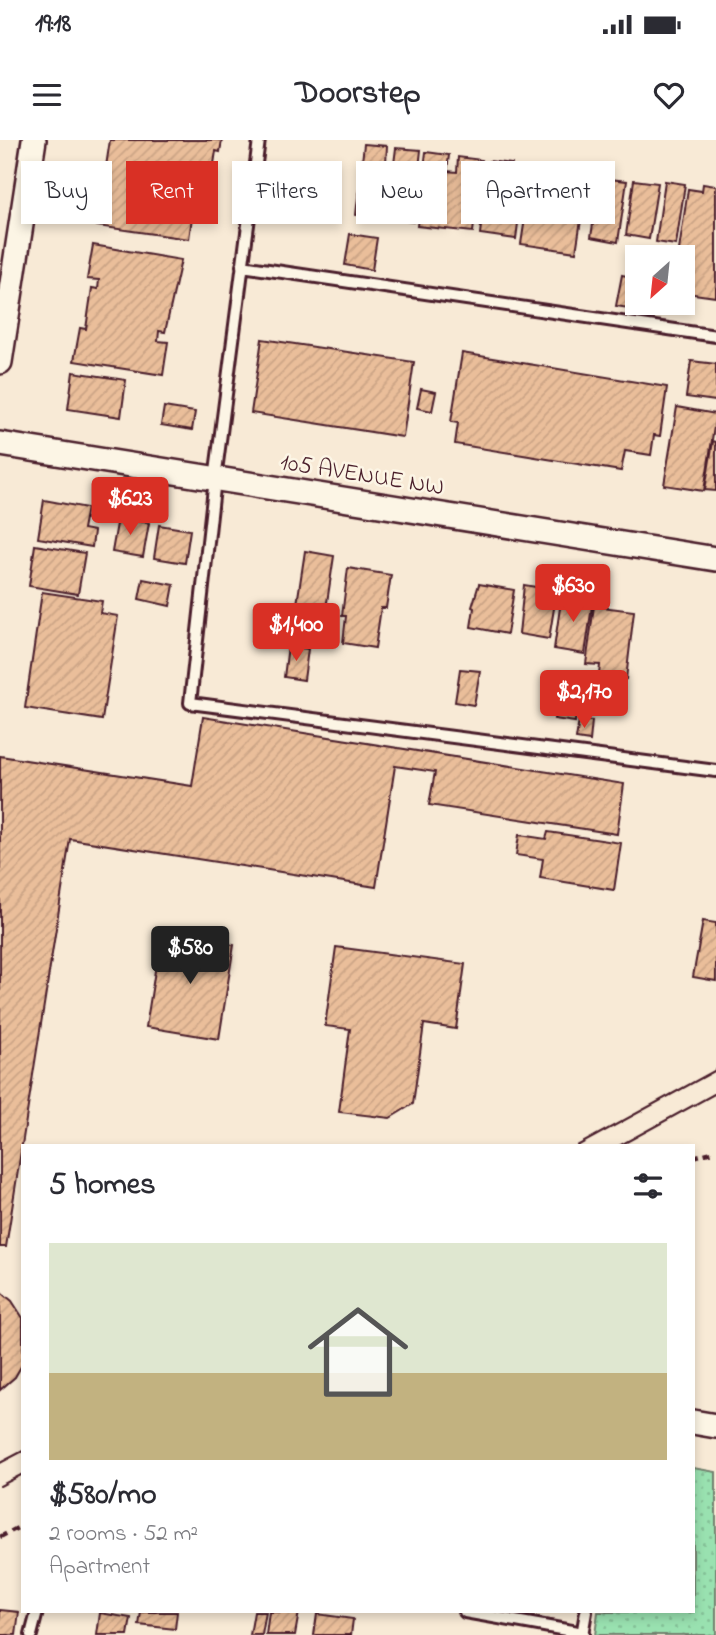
<!DOCTYPE html>
<html lang="en">
<head>
<meta charset="utf-8">
<style>
	body { margin:0; font-family:"Indie Flower",sans-serif; background:#f7f7f7; color:#2b2b33; height:100vh; display:flex; flex-direction:column; font-size:26px; white-space:nowrap }
	* { box-sizing:border-box; margin:0 }
	p { font-size:23px; color:#7c7c81 }
	.icon { flex:none; width:38px; height:38px; fill:none; stroke:currentColor; stroke-width:2; stroke-linecap:round; stroke-linejoin:round }
	.map { position:relative; flex:1; overflow:hidden }
	.details { position:absolute; left:21px; top:1004px; width:674px; height:469px; display:flex; flex-direction:column; background:#fff; border-radius:0px; box-shadow:0 4px 10px #0003 }
	.details>* { flex:none }
	.banner { position:absolute; left:21px; top:21px; width:676px; height:63px; display:flex; gap:14px }
	.needle { width:46px; rotate:207deg }
	.controls { position:absolute; left:625px; top:105px; display:grid; gap:14px }
	.controls a { display:grid; place-items:center; width:70px; height:70px; border-radius:0px; background:#fff; box-shadow:0 4px 10px #0003; font-size:35px }
	.price { position:absolute; translate:-50% -60px; padding:0 16px; border-radius:7px; background:#d93025; color:#fff; font-size:23px; line-height:46px; filter:drop-shadow(0 2px 4px #0008) }
	.price::after { content:''; position:absolute; left:50%; top:42px; width:21px; height:16px; margin-left:-10px; background:inherit; clip-path:polygon(0 0,100% 0,50% 100%) }
	.price.on { background:#222; color:#fff }
	ul { padding:0; list-style:none }
	li { display:grid; align-content:center; gap:14px; height:371px; padding:0 28px }
	li span { display:grid; place-items:center; height:217px; border-radius:0px; color:#555 }
	li>.icon { margin-inline-start:auto }
	span .icon { width:126px; height:126px; fill:#fffc; stroke-width:1 }
	li b { font-size:30px }
	h2 { display:flex; justify-content:space-between; align-items:center; height:84px; padding:0 28px; font-size:30px }
	.tag { padding:0 24px; border-radius:0px; background:#fff; box-shadow:0 4px 10px #0003; font-size:24px; line-height:63px }
	.tag.on { background:#d93025; color:#fff }
	.status { display:flex; justify-content:space-between; align-items:center; height:49px; padding:0 35px; background:#fff; direction:ltr }
	.status svg { height:19px; fill:currentColor }
	header { display:flex; justify-content:space-between; align-items:center; height:91px; padding:0 28px; background:#fff; font-size:32px; font-weight:700 }
	.map>svg:first-child { display:block }
	.park { fill:url(#park-dots); stroke:#72806e; stroke-width:2 }
	.building { fill:url(#building-hatch); stroke:#4a1f2b; stroke-width:2 }
	.lines { fill:none; stroke-linecap:round; stroke-linejoin:round }
	.service-casing { stroke:#4a1f2b; stroke-width:16 }
	.minor-casing { stroke:#4a1f2b; stroke-width:28 }
	.path { stroke:#4a1f2b; stroke-width:4.5; stroke-dasharray:7 5; stroke-linecap:butt }
	.service { stroke:#fcf5e5; stroke-width:10 }
	.minor { stroke:#fcf5e5; stroke-width:23 }
	.tram { stroke:#4a1f2b; stroke-width:2 }
	.labels { text-anchor:middle; dominant-baseline:central; stroke-width:5; stroke-linejoin:round; paint-order:stroke }
	.street-label { font-size:24px; fill:#4a1f2b; stroke:#fcf5e5 }
</style>
</head>
<body>
<div class="status"><b>19:18</b><svg viewBox="0 0 49 12"><path d="M0 12V9h3v3zM5 12V6h3v6zM10 12V3h3v9zM15 12V0h3v12zM26 1h20v11H26zM47 4h2v5h-2z"/></svg></div>
<header><svg class="icon" aria-label="menu" viewBox="0 0 24 24"><path d="M4 6h16M4 12h16M4 18h16"/></svg>Doorstep<svg class="icon" aria-label="heart" viewBox="0 0 24 24"><path d="M12 20l-8-8c-3-5 5-10 8-4 3-6 11-1 8 4z"/></svg></header>
<div class="map">
<svg width="716" height="1495" viewBox="0 0 716 1495">
	<defs>
		<pattern id="park-dots" width="8" height="8" patternUnits="userSpaceOnUse" patternTransform="scale(1.75)"><rect width="8" height="8" fill="#99e1b0"/><path d="M2 2h.1M6 6h.1" fill="none" stroke="#85c198" stroke-width="1.8" stroke-linecap="round"/></pattern>
		<pattern id="building-hatch" width="6" height="6" patternUnits="userSpaceOnUse" patternTransform="scale(1.75)"><rect width="6" height="6" fill="#eabe9a"/><path d="M-1 1l2-2M0 6l6-6M5 7l2-2" fill="none" stroke="#caa385"/></pattern>
	</defs>
	<rect width="100%" height="100%" fill="#f8ead6"/>
	<filter id="ink" filterUnits="userSpaceOnUse"><feTurbulence type="fractalNoise" baseFrequency=".0143" numOctaves="2"/><feDisplacementMap in="SourceGraphic" scale="14" xChannelSelector="R" yChannelSelector="G"/><feConvolveMatrix kernelMatrix="1 2 1 2 8 2 1 2 1" color-interpolation-filters="sRGB"/></filter>
	<g filter="url(#ink)">
		<path class="park" d="M693 1328 716 1332V1495H595L598 1472H693Z"/>
		<path class="building" d="M110 0H222L220 12 216 11 211 43 197 41 189 99 97 86Z
			M364 4 387 6 386 23 394 24 396 8 421 10 413 82 356 75Z
			M426 12 449 15 447 31 457 32 458 17 482 20 473 92 417 86Z
			M489 21 512 24 510 42 523 43 516 99 480 94Z
			M533 27 555 30 552 49 561 51 564 32 588 35 576 112 521 104Z
			M600 38 627 41 618 102 591 97Z
			M634 40 658 43 649 99 626 95Z
			M665 41 685 44 676 105 656 102Z
			M703 44 716 46V157L686 153 687 148 682 147V117H678L688 49 702 51Z
			M350 94 377 98 372 130 345 125Z
			M93 105 181 120 165 192 159 191 158 201 168 202 163 235 74 221 80 188 86 189 92 148 98 149 99 140 87 139Z
			M622 135 637 138V163H667L665 174 616 166Z
			M262 199 414 222 403 297 251 273Z
			M462 213 667 247 660 296 654 295 651 315 625 311 621 331 455 304 458 283 451 282Z
			M691 221 716 224V261L686 257Z
			M73 232 126 240 121 277 68 269Z
			M421 249 436 252 432 271 417 268Z
			M164 267 195 272 192 290 161 285Z
			M677 267 716 274 704 351 664 345Z
			M713 301 716 302V351L705 350Z
			M44 360 87 368 83 389 94 391 92 407 38 398Z
			M118 378 149 383 143 417 112 412Z
			M159 385 190 390 185 423 154 418Z
			M35 405 85 413 78 454 29 446Z
			M305 411 334 416 326 469 297 464Z
			M348 428 391 435 386 468H381L375 508 343 503 346 476H342Z
			M143 439 174 445 170 466 139 459Z
			M479 444 514 450 507 494 471 487 474 468 472 467Z
			M524 445 542 448 541 453 556 456 549 499 519 494Z
			M42 452 102 461 100 473 118 476 102 580 25 568Z
			M562 454 593 459 585 514 554 509Z
			M594 466 634 471 626 539 599 535 600 525 586 524Z
			M288 506 308 509 304 540 284 537Z
			M460 529 480 531 474 565 455 562Z
			M558 547 579 550 575 582 554 579Z
			M203 577 624 644 617 694 429 665 435 632 395 626 376 747 70 699 6 1107H0V616L192 646Z
			M579 580 592 581 590 601 576 599Z
			M548 692 621 703 614 750 540 738 543 719 516 715 519 695 546 699Z
			M703 781 716 783V841L693 837Z
			M161 793 234 805 219 899 146 887Z
			M336 807 465 824 456 889 424 884 413 964 390 978 339 972 350 889 325 886Z
			M0 1151 12 1161 23 1178V1223L15 1237 0 1250Z
			M0 1470 19 1472 16 1495H0Z
			M141 1472H177L175 1489 139 1485Z
			M254 1472H266L262 1495H250Z
			M269 1472H299L295 1495H266Z
			M100 1473 131 1478 128 1495H97Z
			M317 1474 353 1479 351 1495H314Z"/>
		<g class="lines">
			<defs>
				<path id="service" d="M259 0 215 339 190 563 716 631
					M242 126 716 196
					M465 1472 583 1493
					M31 1495 37 1472
					M582 1495 586 1472"/>
				<path id="minor" d="M0 222 34 0
					M0 304 716 419
					M693 1282 716 1286"/>
			</defs>
			<use href="#service" class="service-casing"/>
			<use href="#minor" class="minor-casing"/>
			<path class="path" d="M693 1017 716 1011
				M0 1397 23 1385"/>
			<use href="#service" class="service"/>
			<use href="#minor" class="minor"/>
			<path class="tram" d="M577 1006 716 930
				M619 1006 716 953
				M0 1323 23 1311
				M0 1346 23 1334"/>
		</g>
	</g>
	<g class="labels">
		<g class="street-label">
			<text transform="translate(362 336) rotate(9)">105 AVENUE NW</text>
		</g>
	</g>
</svg>
<div class="controls">
<a><svg class="needle" viewBox="-14 -14 28 28"><path d="M0-13l5 13h-10z" fill="#e53935"/><path d="M0 13l5-13h-10z" fill="#7c7c81"/></svg></a>
</div>
<b class="price" style="left:130px;top:397px">$623</b>
<b class="price" style="left:573px;top:484px">$630</b>
<b class="price" style="left:296px;top:523px">$1,400</b>
<b class="price" style="left:584px;top:590px">$2,170</b>
<b class="price on" style="left:190px;top:846px">$580</b>
<div class="banner">
<a class="tag">Buy</a>
<a class="tag on">Rent</a>
<a class="tag">Filters</a>
<a class="tag">New</a>
<a class="tag">Apartment</a>
</div>
<section class="details">
<h2>5 homes<svg class="icon" aria-label="filters" viewBox="0 0 24 24"><path d="M4 7h16M4 17h16"/><circle cx="9" cy="7" r="2"/><circle cx="15" cy="17" r="2"/></svg></h2>
<ul>
<li><span style="background:linear-gradient(#dfe7d0 60%,#c2b280 0)"><svg class="icon" aria-label="home" viewBox="0 0 24 24"><path d="M3 11l9-7 9 7M6 9v11h12V9"/></svg></span><div><b>$580/mo</b><p>2 rooms · 52 m²</p><p>Apartment</p></div></li>
</ul>
</section>
</div>
</body>
</html>
